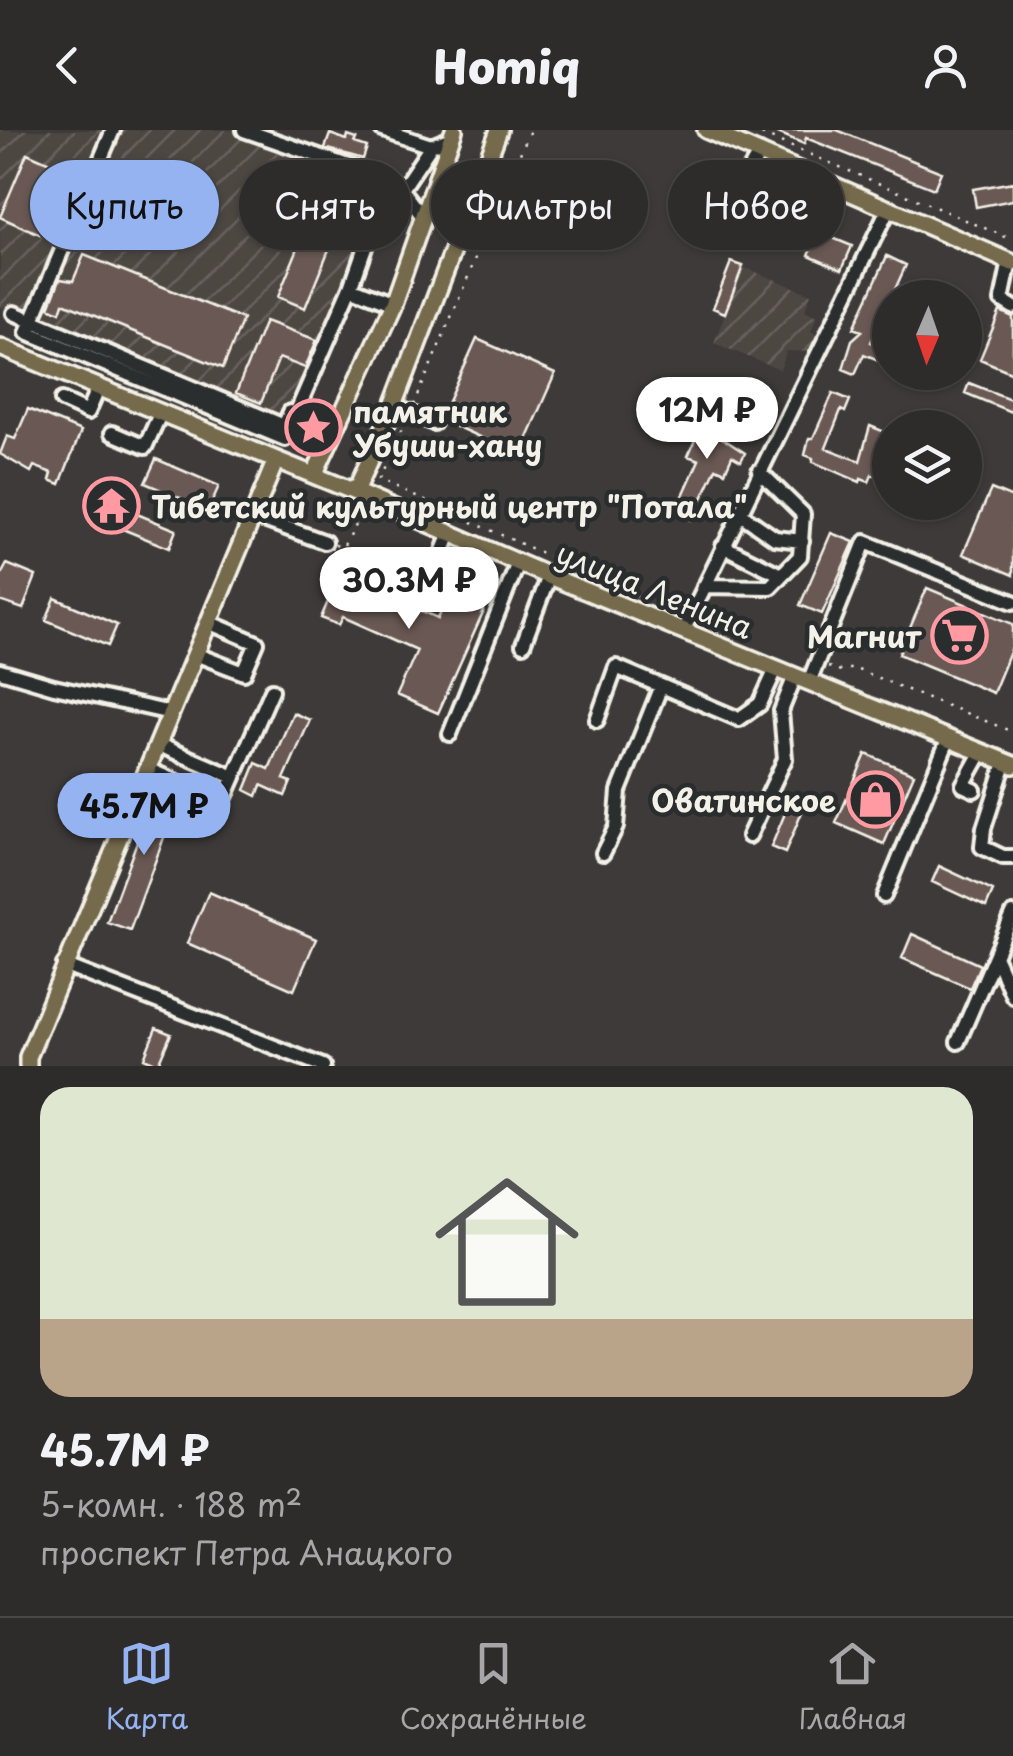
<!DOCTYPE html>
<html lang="ru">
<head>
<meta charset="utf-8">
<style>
	body { margin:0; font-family:"Playpen Sans",sans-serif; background:#3a3837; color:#f1f3f6; height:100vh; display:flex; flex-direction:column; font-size:38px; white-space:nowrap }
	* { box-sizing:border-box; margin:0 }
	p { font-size:32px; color:#a7a7a9 }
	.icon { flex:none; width:55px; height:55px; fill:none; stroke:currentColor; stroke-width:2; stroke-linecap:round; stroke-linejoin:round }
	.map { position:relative; height:936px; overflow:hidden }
	.side { display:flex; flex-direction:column; background:#2e2c2b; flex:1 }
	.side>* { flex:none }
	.top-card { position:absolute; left:30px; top:30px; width:955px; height:90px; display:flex; gap:20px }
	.needle { width:65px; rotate:182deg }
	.tools { position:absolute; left:872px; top:150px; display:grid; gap:20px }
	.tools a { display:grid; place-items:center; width:110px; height:110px; border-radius:50%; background:#2e2c2b; box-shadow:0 2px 8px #0004,0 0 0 2px #494847; font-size:50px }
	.price { position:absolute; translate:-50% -85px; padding:0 22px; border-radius:35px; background:#fff; color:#222; font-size:32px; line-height:65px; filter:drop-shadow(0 2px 5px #0008) }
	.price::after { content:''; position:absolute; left:50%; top:60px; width:30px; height:22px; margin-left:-15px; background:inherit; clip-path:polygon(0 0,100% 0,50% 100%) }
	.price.current { background:#95b2f1; color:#111 }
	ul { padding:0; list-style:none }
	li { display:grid; align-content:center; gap:20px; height:530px; padding:0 40px }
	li+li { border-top:2px solid #494847 }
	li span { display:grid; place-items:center; height:310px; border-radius:30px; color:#555 }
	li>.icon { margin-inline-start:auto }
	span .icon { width:180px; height:180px; fill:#fffc; stroke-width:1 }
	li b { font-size:42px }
	.chip { padding:0 35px; border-radius:45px; background:#2e2c2b; box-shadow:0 2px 8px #0004,0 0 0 2px #494847; font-size:35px; line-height:90px }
	.chip.current { background:#95b2f1; color:#111 }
	header { display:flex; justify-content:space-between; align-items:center; height:130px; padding:0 40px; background:#2e2c2b; font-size:45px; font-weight:800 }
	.menu { display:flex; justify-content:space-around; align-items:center; height:140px; border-top:2px solid #494847; background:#2e2c2b; font-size:28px; color:#a7a7a9 }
	.menu a { display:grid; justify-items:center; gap:5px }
	.menu .current { color:#95b2f1 }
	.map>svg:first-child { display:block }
	.industrial { fill:url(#industrial-furrows) }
	.building { fill:#695852; stroke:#f4f1e8; stroke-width:2.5 }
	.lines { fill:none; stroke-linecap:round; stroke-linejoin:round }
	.minor-casing { stroke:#f4f1e8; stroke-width:20 }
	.major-casing { stroke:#f4f1e8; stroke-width:22 }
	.path { stroke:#f4f1e8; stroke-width:2.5; stroke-dasharray:2.5 8; stroke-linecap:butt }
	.minor { stroke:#2a2d2e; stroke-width:12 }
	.major { stroke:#746b4b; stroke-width:15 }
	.labels { text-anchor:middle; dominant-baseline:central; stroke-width:9; stroke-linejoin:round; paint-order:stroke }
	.poi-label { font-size:30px; font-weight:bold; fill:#f4f1e8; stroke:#2a2d2e; text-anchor:start }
	.street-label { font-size:30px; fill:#f4f1e8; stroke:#2a2d2e }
</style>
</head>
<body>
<header><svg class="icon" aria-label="back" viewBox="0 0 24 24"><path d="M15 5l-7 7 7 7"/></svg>Homiq<svg class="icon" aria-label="person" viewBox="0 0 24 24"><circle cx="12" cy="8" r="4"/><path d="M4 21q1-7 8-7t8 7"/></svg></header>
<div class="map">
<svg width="1013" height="936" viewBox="0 0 1013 936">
	<defs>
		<pattern id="industrial-furrows" width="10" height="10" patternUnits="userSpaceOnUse" patternTransform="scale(2.5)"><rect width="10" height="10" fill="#4d4643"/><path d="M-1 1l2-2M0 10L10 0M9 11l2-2" fill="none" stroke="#67615e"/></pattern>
	</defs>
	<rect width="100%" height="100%" fill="#3d3a39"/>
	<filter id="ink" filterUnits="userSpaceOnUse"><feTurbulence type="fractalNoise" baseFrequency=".01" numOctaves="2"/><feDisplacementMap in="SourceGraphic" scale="20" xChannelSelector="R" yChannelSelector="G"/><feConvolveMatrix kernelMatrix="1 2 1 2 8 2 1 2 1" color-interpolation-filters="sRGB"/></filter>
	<g filter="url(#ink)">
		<path class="industrial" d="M0 0H244L391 51 284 296 0 177Z
			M731 132 811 164 805 180 817 186 811 201 818 205 810 222 787 221 780 240 714 213 725 183 713 178Z"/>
		<path class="building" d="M771 0H837L941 42 934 59 806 8 804 14Z
			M330 4 347 10 348 6 357 9 355 13 367 17 363 29 325 18Z
			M27 23 68 41 40 105 0 87Z
			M1013 52V70L976 77 973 59Z
			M307 96 334 107 305 178 278 167Z
			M818 102 852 116 842 139 809 125Z
			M84 125 243 189 223 238 63 173 60 182 49 177 60 149 73 151Z
			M887 126 906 135 871 212 886 218 881 231 864 224 855 244 843 239 852 210 862 201 854 198Z
			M731 132 743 136 725 183 713 178Z
			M1000 181 1013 187V243L980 229Z
			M265 191 317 210 305 238 279 228 261 273 236 263Z
			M477 209 555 244 519 325 444 291 442 287Z
			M969 253 1013 270 1011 282 965 263Z
			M833 263 850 270 845 282 841 280 826 318 860 331 870 296 890 304 886 320H883L876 336 879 337 875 346 872 345 869 352 861 349 860 352 813 332V328L805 325 809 308H813Z
			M28 279 81 301 60 354 50 350 52 343 34 336 31 342 0 324 7 306 15 309Z
			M708 280 725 287 719 301 725 302 722 308 745 323 741 331 732 326 725 342 716 338 692 390 675 383 699 330 688 326Z
			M156 329 219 356 206 385 189 378 192 373 145 353Z
			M991 359 1013 368V445L963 424Z
			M108 361 124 368 120 377 176 400 169 418 120 398 123 391 99 381Z
			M831 403 854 412 822 484 800 475Z
			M348 424 367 431 358 453 438 488 448 465 484 481 438 583 397 565 417 520 343 487 339 495 321 488Z
			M7 434 36 446 23 479 0 471V447Z
			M927 458 1013 494V515L993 563 899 524Z
			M55 468 117 495 108 516 46 490Z
			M293 583 310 590 284 649 291 652 285 666 261 655 257 666 245 660 256 633 269 639Z
			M866 624 914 644 884 714 836 693Z
			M158 655 180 664 130 800 107 792Z
			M793 664 807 670 785 723 771 717Z
			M939 736 993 761 986 777 932 752Z
			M209 762 316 809 294 860 187 813Z
			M912 804 980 835 970 858 902 828Z
			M156 898 171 904 158 934 144 928Z"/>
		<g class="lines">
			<defs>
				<path id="minor" d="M113 0 27 202 285 309 351 157 367 111 431 16 451 8
					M244 0 391 51 372 94
					M382 0 431 16
					M403 61 424 88
					M730 73 760 22
					M1010 131 1002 170 1013 177
					M351 157 393 174
					M14 183 284 296 290 282
					M62 270 88 282 99 257
					M394 276 434 293
					M112 303 145 317 161 282
					M739 383 775 408 802 411
					M253 386 325 412
					M723 416 781 445
					M704 456 770 457 800 426 803 384 759 341
					M425 467 450 403
					M683 501 888 80
					M523 515 549 446
					M195 524 244 543 257 513 208 492
					M0 541 54 557 171 583
					M809 552 865 412 1013 472
					M597 590 616 537 739 589 760 574 776 539
					M450 604 518 433
					M159 615 234 647
					M1005 633 984 698 982 717 1003 727H1013
					M147 639 223 672 272 560
					M974 660 963 655 981 623
					M749 706 785 629 781 581 795 546
					M603 723 616 697 619 661 661 556
					M884 766 948 610
					M995 826 1013 866
					M64 835 323 936
					M958 912 1013 784"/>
				<path id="major" d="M706 0 1013 133
					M0 217 355 362 549 446 1013 635
					M314 345 393 174 454 0
					M355 362 394 276 499 0
					M28 936V927L276 330"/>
			</defs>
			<use href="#minor" class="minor-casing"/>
			<use href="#major" class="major-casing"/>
			<path class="path" d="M752 0 1013 110
				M414 275 530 0
				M406 291 378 350 681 485
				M335 415 343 417 363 379
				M697 492 736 508
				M828 537 841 541 853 538 1013 602"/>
			<use href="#minor" class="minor"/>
			<use href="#major" class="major"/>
		</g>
	</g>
	<defs>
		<symbol id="sight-ring" viewBox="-11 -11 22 22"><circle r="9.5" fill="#2a2d2e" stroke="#ff9aa2" stroke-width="1.5"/><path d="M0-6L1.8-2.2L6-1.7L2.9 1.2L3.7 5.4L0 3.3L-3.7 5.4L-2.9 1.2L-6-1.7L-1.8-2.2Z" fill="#ff9aa2"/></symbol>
		<symbol id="temple-ring" viewBox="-11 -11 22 22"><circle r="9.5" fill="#2a2d2e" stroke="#ff9aa2" stroke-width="1.5"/><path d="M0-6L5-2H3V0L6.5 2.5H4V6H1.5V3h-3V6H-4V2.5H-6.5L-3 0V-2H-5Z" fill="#ff9aa2"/></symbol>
		<symbol id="supermarket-ring" viewBox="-11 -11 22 22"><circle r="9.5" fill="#2a2d2e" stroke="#ff9aa2" stroke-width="1.5"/><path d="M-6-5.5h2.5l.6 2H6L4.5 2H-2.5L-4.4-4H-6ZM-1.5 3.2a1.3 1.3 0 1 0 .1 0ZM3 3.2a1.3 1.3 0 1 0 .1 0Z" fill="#ff9aa2"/></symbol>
		<symbol id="shop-ring" viewBox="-11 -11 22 22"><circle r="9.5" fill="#2a2d2e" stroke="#ff9aa2" stroke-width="1.5"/><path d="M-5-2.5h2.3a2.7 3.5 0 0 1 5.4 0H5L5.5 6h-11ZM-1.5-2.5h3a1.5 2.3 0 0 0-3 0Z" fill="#ff9aa2"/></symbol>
	</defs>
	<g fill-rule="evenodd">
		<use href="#sight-ring" x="282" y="266" width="63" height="63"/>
		<use href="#temple-ring" x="80" y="344" width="63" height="63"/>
		<use href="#supermarket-ring" x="928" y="474" width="63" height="63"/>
		<use href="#shop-ring" x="844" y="638" width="63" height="63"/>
	</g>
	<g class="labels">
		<g class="poi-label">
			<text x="353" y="280">памятник<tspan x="353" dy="34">Убуши-хану</tspan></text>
			<text x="151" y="375">Тибетский культурный центр "Потала"</text>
			<text x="921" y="505" text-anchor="end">Магнит</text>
			<text x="836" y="669" text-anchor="end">Оватинское</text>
		</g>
		<g class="street-label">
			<text transform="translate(655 459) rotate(22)">улица Ленина</text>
		</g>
	</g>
</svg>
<div class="tools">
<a><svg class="needle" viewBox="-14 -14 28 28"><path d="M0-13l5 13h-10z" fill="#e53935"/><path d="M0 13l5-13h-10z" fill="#a7a7a9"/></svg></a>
<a><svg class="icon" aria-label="layers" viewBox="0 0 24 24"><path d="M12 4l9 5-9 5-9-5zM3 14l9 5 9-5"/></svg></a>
</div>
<b class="price" style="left:707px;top:332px">12M ₽</b>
<b class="price" style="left:409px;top:502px">30.3M ₽</b>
<b class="price current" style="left:144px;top:728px">45.7M ₽</b>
<div class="top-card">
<a class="chip current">Купить</a>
<a class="chip">Снять</a>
<a class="chip">Фильтры</a>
<a class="chip">Новое</a>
</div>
</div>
<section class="side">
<ul>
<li><span style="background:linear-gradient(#dfe7d0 75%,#b9a48a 0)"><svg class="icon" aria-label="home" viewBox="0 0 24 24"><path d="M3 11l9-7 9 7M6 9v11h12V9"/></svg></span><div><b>45.7M ₽</b><p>5-комн. · 188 m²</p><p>проспект Петра Анацкого</p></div></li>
</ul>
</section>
<nav class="menu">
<a class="current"><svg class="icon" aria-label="map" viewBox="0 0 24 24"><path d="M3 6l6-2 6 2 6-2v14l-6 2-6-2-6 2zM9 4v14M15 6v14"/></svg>Карта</a>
<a><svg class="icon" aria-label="saved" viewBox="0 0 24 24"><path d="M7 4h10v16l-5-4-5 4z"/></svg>Сохранённые</a>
<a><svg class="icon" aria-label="home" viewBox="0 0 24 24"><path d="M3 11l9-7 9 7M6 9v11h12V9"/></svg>Главная</a>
</nav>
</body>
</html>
